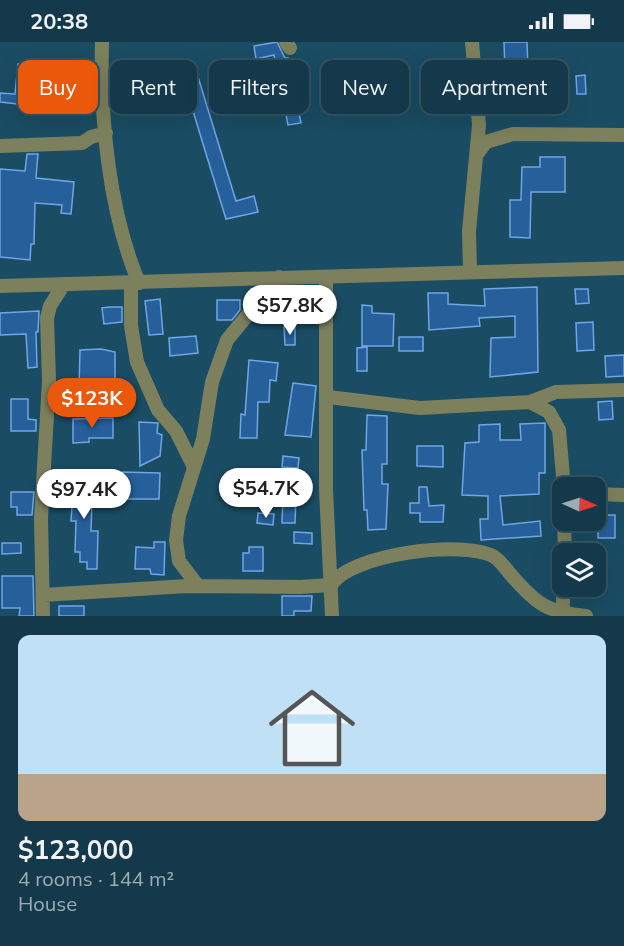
<!DOCTYPE html>
<html lang="en">
<head>
<meta charset="utf-8">
<style>
	body { margin:0; font-family:Mulish,sans-serif; background:#1d4051; color:#f1f3f6; height:100vh; display:flex; flex-direction:column; font-size:22px; white-space:nowrap }
	* { box-sizing:border-box; margin:0 }
	p { font-size:20px; color:#9dacb5 }
	.icon { flex:none; width:33px; height:33px; fill:none; stroke:currentColor; stroke-width:2; stroke-linecap:round; stroke-linejoin:round }
	.map { position:relative; height:574px; overflow:hidden }
	.drawer { display:flex; flex-direction:column; background:#14394a; flex:1 }
	.drawer>* { flex:none }
	.hud { position:absolute; left:18px; top:18px; width:588px; height:54px; display:flex; gap:12px }
	.needle { width:39px; rotate:93deg }
	.tools { position:absolute; left:552px; top:435px; display:grid; gap:12px }
	.tools a { display:grid; place-items:center; width:54px; height:54px; border-radius:12px; background:#14394a; box-shadow:0 6px 24px #0002,0 0 0 2px #335362; font-size:30px }
	.price { position:absolute; translate:-50% -51px; padding:0 14px; border-radius:21px; background:#fff; color:#222; font-size:20px; line-height:39px; filter:drop-shadow(0 2px 3px #0008) }
	.price::after { content:''; position:absolute; left:50%; top:36px; width:18px; height:14px; margin-left:-9px; background:inherit; clip-path:polygon(0 0,100% 0,50% 100%) }
	.price.selected { background:#ea580c; color:#fff }
	ul { padding:0; list-style:none }
	li { display:grid; align-content:center; gap:12px; height:318px; padding:0 18px }
	li span { display:grid; place-items:center; height:186px; border-radius:12px; color:#555 }
	li>.icon { margin-inline-start:auto }
	span .icon { width:108px; height:108px; fill:#fffc; stroke-width:1 }
	li b { font-size:26px }
	.tag { padding:0 21px; border-radius:12px; background:#14394a; box-shadow:0 6px 24px #0002,0 0 0 2px #335362; font-size:21px; line-height:54px }
	.tag.selected { background:#ea580c; color:#fff }
	.status { display:flex; justify-content:space-between; align-items:center; height:42px; padding:0 30px; background:#14394a; direction:ltr }
	.status svg { height:16px; fill:currentColor }
	.map>svg:first-child { display:block }
	.building { fill:#265f99; stroke:#6fa7e6; stroke-width:1.5 }
	.lines { fill:none; stroke-linecap:round; stroke-linejoin:round }
	.minor { stroke:#7d805d; stroke-width:14 }
</style>
</head>
<body>
<div class="status"><b>20:38</b><svg viewBox="0 0 49 12"><path d="M0 12V9h3v3zM5 12V6h3v6zM10 12V3h3v9zM15 12V0h3v12zM26 1h20v11H26zM47 4h2v5h-2z"/></svg></div>
<div class="map">
<svg width="624" height="574" viewBox="0 0 624 574">
	<rect width="100%" height="100%" fill="#1a4c63"/>
	<path class="building" d="M277 0 285 16H288L301 81 288 83 274 13 256 17 254 4Z
		M504 0H527L528 27 505 28Z
		M76 17 93 19 90 52 73 50Z
		M138 21 139 47 121 48 120 22Z
		M18 22 29 23 27 33 36 34 33 56 26 55 25 63 0 60V51L15 52Z
		M195 25 236 159 254 154 258 170 226 177 181 30Z
		M534 32H556L555 60H534Z
		M585 33 586 52H577L576 34Z
		M27 112H38L36 136 74 140 71 172 61 171 62 163 35 161 34 202H31L30 218 0 215V127L25 129Z
		M540 115H565V150H531L530 196 510 195V158H521L522 125H540Z
		M537 245 538 330 490 335 491 296 515 295V274L479 276 480 284 429 288 428 251H448V262L485 264 484 247Z
		M575 247H588L589 261 576 262Z
		M282 256H292V266L282 267Z
		M160 257 163 292 149 293 145 259Z
		M217 258H240V268L232 278H217Z
		M362 263 372 264V271L394 272 393 304H362Z
		M110 265H122V280L104 282 102 266Z
		M39 269 38 290H36L37 325 28 326 26 292 0 293V271Z
		M593 280 594 308 577 309 576 281Z
		M284 285H295V303H285Z
		M196 294 198 311 170 314 169 296Z
		M399 295H423V309H399Z
		M367 305V329H357V306Z
		M101 307 115 310V341H97V346L79 347 80 308Z
		M624 313V334L606 335 605 314Z
		M249 318 278 321 276 339 270 338 269 360H258L257 396H240L241 372 245 373Z
		M293 341 316 344 311 395 285 393Z
		M11 357H28V377L36 378V389H11Z
		M612 359 613 377 599 378 598 360Z
		M367 373 387 374V422H382V442H388L386 487 368 488 367 468H364L362 408H366Z
		M113 376V396H89V400L73 401V377Z
		M139 380 158 381 157 391 162 393 160 414 140 424Z
		M545 381V431H539V452L500 454 503 483 540 479 541 494 481 498 480 477H488V454L462 453 465 401 479 400V383L500 382V398H521L520 382Z
		M417 404H443V425L417 424Z
		M283 414 299 416 298 426 282 425Z
		M122 430 160 431 159 457H121Z
		M74 431 93 432 91 489H98L97 527H87V520H80V510H75L76 479H71Z
		M419 445H427L429 464 444 463 443 480H420V471H410V461H419Z
		M11 450H34L32 473H17V465H11Z
		M283 454H296L295 481H282Z
		M258 471 274 472 273 483 257 481Z
		M598 473H615V496H598Z
		M294 490 312 491V502L294 501Z
		M154 500H165L164 533 151 532 150 527H135L136 505 154 506Z
		M2 501H21V511L2 512Z
		M249 505H263V529H243V511H249Z
		M2 534H33L34 574H19L20 566H2Z
		M282 554H312L311 569H294V574H282Z
		M59 564H84V574H59Z"/>
	<g class="lines">
		<path class="minor" d="M102 0C100 77 109 170 139 241
			M286 0 290 6
			M0 104 82 101 91 95 106 91
			M478 111 486 100 513 92 624 93
			M470 229 469 189 479 83 472 0
			M326 235V447L332 574
			M131 241V284L137 320 158 368 176 389 194 425
			M0 244 624 226
			M328 355 420 366 530 360 549 370 559 388 564 446
			M530 360 556 350 624 348
			M596 452 624 453
			M564 478 565 512
			M198 544 179 519 176 498 179 474 203 397 212 340 227 298 279 235
			M43 553 187 544 300 545 331 543C350 512 461 498 493 514 500 518 506 527 512 534 537 563 548 570 586 574
			M43 574 41 476 49 339 47 276 50 264 64 242
			M562 574 564 544"/>
	</g>
</svg>
<div class="tools">
<a><svg class="needle" viewBox="-14 -14 28 28"><path d="M0-13l5 13h-10z" fill="#e53935"/><path d="M0 13l5-13h-10z" fill="#9dacb5"/></svg></a>
<a><svg class="icon" aria-label="layers" viewBox="0 0 24 24"><path d="M12 4l9 5-9 5-9-5zM3 14l9 5 9-5"/></svg></a>
</div>
<b class="price" style="left:290px;top:294px">$57.8K</b>
<b class="price selected" style="left:92px;top:387px">$123K</b>
<b class="price" style="left:266px;top:477px">$54.7K</b>
<b class="price" style="left:84px;top:478px">$97.4K</b>
<div class="hud">
<a class="tag selected">Buy</a>
<a class="tag">Rent</a>
<a class="tag">Filters</a>
<a class="tag">New</a>
<a class="tag">Apartment</a>
</div>
</div>
<section class="drawer">
<ul>
<li><span style="background:linear-gradient(#bfe0f5 75%,#b9a48a 0)"><svg class="icon" aria-label="home" viewBox="0 0 24 24"><path d="M3 11l9-7 9 7M6 9v11h12V9"/></svg></span><div><b>$123,000</b><p>4 rooms · 144 m²</p><p>House</p></div></li>
</ul>
</section>
</body>
</html>
